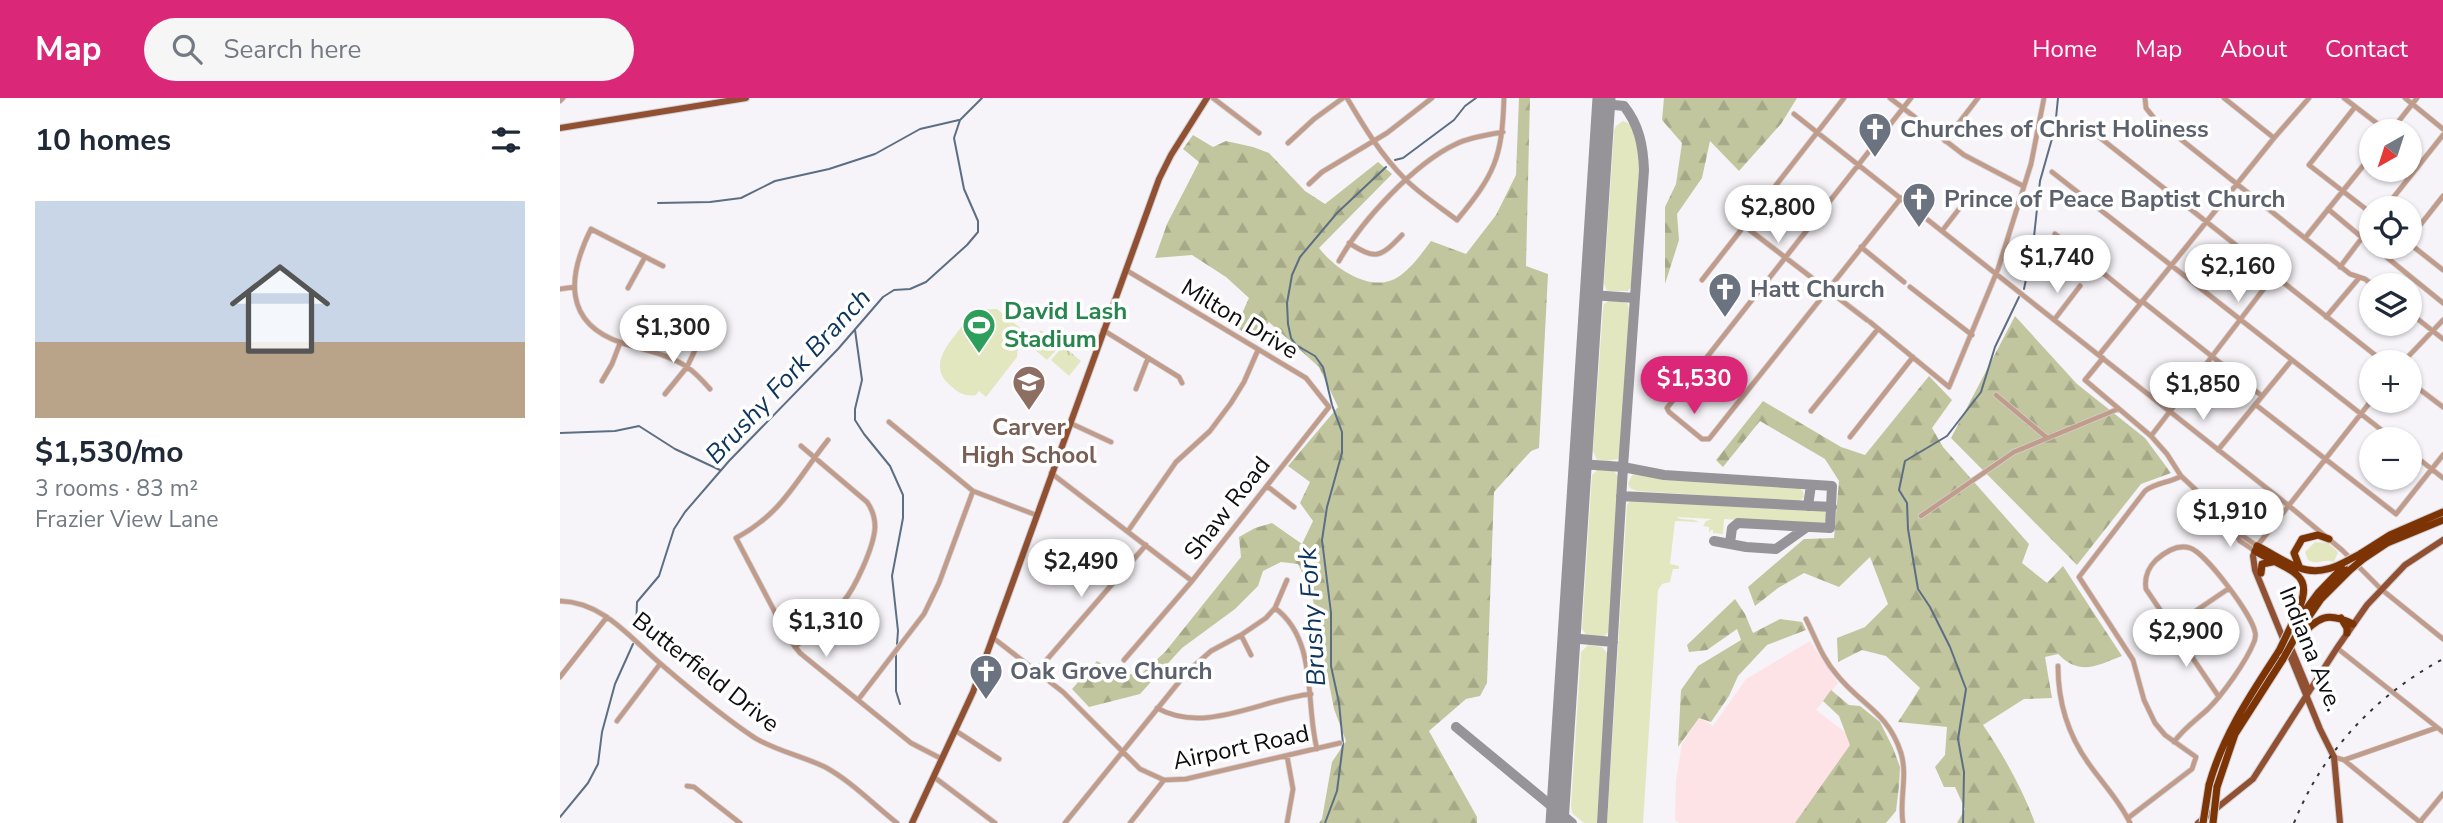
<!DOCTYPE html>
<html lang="en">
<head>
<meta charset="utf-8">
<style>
	body { margin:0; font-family:"Nunito Sans",sans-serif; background:#f6f6f7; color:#1f2937; height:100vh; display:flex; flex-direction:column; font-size:26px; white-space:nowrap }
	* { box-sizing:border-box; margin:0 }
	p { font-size:23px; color:#747a83 }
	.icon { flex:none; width:38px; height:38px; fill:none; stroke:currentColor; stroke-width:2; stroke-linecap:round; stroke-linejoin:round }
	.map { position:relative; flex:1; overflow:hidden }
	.drawer { display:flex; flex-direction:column; background:#fff; width:560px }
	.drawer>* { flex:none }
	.needle { width:46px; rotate:219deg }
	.buttons { position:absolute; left:1799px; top:21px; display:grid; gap:14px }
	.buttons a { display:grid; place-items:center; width:63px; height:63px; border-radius:50%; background:#fff; box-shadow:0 2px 5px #0004; font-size:35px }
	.price { position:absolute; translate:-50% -60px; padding:0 16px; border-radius:24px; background:#fff; color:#222; font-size:23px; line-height:46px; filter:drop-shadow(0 2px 4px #0008) }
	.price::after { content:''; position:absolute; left:50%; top:42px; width:21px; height:16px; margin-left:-10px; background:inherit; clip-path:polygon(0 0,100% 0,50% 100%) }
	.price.active { background:#db2777; color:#fff }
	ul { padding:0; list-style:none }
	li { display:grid; align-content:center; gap:14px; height:371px; padding:0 35px }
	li+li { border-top:2px solid #e0e1e3 }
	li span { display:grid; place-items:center; height:217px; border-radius:0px; color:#555 }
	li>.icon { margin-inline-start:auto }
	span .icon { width:126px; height:126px; fill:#fffc; stroke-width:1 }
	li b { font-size:30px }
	h2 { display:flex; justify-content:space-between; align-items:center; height:84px; padding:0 35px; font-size:30px }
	header { display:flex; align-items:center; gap:42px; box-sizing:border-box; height:98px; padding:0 35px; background:#db2777; color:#fff }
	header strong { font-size:33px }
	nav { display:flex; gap:38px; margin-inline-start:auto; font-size:24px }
	.search { width:490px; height:63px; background:#f6f6f7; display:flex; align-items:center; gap:18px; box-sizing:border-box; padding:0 24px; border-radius:38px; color:#747a83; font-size:26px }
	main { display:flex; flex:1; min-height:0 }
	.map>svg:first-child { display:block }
	.industrial { fill:#fee3e6 }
	.grass { fill:#e3e7bf }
	.forest { fill:url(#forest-firs) }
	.park { fill:url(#park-tufts) }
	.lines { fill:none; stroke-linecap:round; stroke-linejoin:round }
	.stream { stroke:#5c6e84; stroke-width:2 }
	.taxiway { stroke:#969498; stroke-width:10 }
	.runway { stroke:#969498; stroke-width:23 }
	.minor-casing { stroke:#d1cfd3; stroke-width:6 }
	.major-casing { stroke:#d1cfd3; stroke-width:8 }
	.highway-casing { stroke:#d1cfd3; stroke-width:9 }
	.minor { stroke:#c19c8a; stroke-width:4.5 }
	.major { stroke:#905031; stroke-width:6 }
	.highway { stroke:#7d3405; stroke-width:7 }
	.rail { stroke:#373538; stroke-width:2; stroke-dasharray:3.5 7; stroke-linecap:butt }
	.highway-bridge-casing { stroke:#d1cfd3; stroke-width:9; stroke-linecap:butt }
	.highway-bridge { stroke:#7d3405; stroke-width:7 }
	.labels { text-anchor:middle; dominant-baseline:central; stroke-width:7; stroke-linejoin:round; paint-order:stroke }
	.worship-label { font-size:24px; font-weight:bold; fill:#5b616d; stroke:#fff; text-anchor:start }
	.leisure-label { font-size:24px; font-weight:bold; fill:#27864d; stroke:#fff; text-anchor:start }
	.street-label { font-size:24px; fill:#0e0d0f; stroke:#fff }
	.education-label { font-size:24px; font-weight:bold; fill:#785e54; stroke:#fff }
	.water-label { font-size:26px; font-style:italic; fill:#0c345c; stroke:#fff }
</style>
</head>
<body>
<header>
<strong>Map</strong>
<div class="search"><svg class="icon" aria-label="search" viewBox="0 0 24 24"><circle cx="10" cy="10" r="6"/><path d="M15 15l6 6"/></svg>Search here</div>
<nav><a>Home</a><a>Map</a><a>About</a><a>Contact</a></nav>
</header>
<main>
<section class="drawer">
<h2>10 homes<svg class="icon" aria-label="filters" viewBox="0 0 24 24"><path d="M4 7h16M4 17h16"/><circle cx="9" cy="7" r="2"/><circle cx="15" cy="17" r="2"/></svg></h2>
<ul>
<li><span style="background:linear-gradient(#c9d6e8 65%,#b9a48a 0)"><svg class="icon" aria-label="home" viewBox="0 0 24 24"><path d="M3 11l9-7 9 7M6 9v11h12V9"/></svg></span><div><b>$1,530/mo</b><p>3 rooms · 83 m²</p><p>Frazier View Lane</p></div></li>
</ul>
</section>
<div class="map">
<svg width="1883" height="725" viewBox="0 0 1883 725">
	<defs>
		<pattern id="forest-firs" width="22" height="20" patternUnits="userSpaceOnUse" patternTransform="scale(1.75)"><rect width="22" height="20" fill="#c2c69e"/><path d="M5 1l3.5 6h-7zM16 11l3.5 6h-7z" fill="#a6a987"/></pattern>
		<pattern id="park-tufts" width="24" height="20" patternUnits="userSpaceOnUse" patternTransform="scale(1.75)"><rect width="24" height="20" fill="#e3e7bf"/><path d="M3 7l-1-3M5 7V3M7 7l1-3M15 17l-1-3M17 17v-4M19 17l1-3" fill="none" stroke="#c2c5a3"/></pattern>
	</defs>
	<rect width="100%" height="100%" fill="#f6f4f8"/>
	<path class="industrial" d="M1250 543 1278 585 1256 612 1289 637 1290 647 1236 725H1119L1115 722 1116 682 1122 646 1139 619 1153 628 1186 581Z"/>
	<path class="grass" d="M1063 23C1069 25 1072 27 1074 34 1086 66 1074 150 1072 187L1068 193H1047L1044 185 1054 33 1056 28Z
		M1050 202 1067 205 1070 213 1060 357 1058 361 1047 363 1037 362 1033 353 1043 210 1044 206Z
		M437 211 465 234 458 248 457 259 426 299 419 293 416 297C406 299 398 295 391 288 370 271 383 252 396 236 403 227 410 217 421 213 426 211 432 211 437 211Z
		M1037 372 1054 373 1059 380 1050 529C1047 542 1038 539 1027 538L1022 531 1032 377Z
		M1078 375 1114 382 1239 390 1243 393 1244 399 1240 403H1235L1077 393 1070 390 1068 386 1072 377Z
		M1079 399 1257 411H1263L1268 419 1265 425 1253 427 1164 421 1163 436 1153 435V432H1151L1149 435V429L1143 428 1146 423 1152 421 1117 419C1123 424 1137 418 1141 427L1139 424 1115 423 1110 466 1119 468V471H1113L1110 484 1102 486 1098 492 1083 725H1047L1067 407 1071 401Z
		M1755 444 1768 445 1778 454 1774 464C1765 460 1757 468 1748 462L1745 454Z
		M1028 547 1042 549 1048 556 1037 725H1024L1012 715 1011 707 1021 554Z"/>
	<path class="forest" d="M959 0H970L966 168 988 176 979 350 971 353 934 394 927 585 920 598 906 601 869 633 917 719V725H759L762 721 772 664 786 643 774 611 751 492 738 466 721 464 703 473 698 488 675 511 622 550 580 596 529 609 512 591 537 563 558 575 580 577 605 554 681 459 679 439 695 430 712 425 742 446 753 423 740 405 750 384 728 368 778 309 759 269 709 224 693 241 676 229 689 200 666 179 632 157 595 160 607 126 639 64 623 51 633 37 653 49 666 43 693 49 709 55 745 93 765 106 818 64 832 76 759 150C775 171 814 198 841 177 853 168 862 155 871 143L906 156 936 117 956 77Z
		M1104 0H1237L1221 26 1179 73 1150 43 1142 80 1117 116 1119 142 1105 186V109L1116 86 1122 45 1102 22Z
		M1455 218 1517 286 1585 340 1611 375 1581 386 1517 467 1391 340Z
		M1369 278 1392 302 1372 330 1383 349 1469 446 1462 465 1487 485 1503 468 1562 558C1536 568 1520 578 1498 556L1485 559 1492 600 1464 601 1423 627C1444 658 1462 690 1475 725H1397L1405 711 1395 689H1384L1375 669 1385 657 1387 629 1338 624 1360 590 1326 558 1302 552 1278 564 1277 540 1305 529 1328 506 1310 459 1279 489 1244 475 1218 490 1195 508 1188 489 1244 441 1274 440 1279 383 1265 361 1200 323 1163 369 1156 362 1203 303 1281 349 1305 357Z
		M1175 501 1185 516 1193 535 1220 521 1242 524 1246 532 1207 547 1178 578 1169 598 1151 624 1139 620 1118 649 1121 592 1138 568 1181 542 1177 531 1147 552 1129 554 1127 547Z
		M1271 592 1289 607 1300 608 1320 624 1333 650 1340 669 1339 688 1336 713 1326 725H1235L1290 647 1279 618 1263 603Z"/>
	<path class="park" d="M481 232 500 248 487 262 469 247Z
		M503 248 521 263 509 278 491 262Z"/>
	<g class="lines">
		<path class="stream" d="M835 62 843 60 894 22 905 8 916 0
			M98 105 150 104 181 100 215 83 269 71 315 56 360 31 399 22
			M1464 191 1473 148 1480 83 1495 30 1498 0
			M295 232 302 282 295 311V322L304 336 330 368 343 397V420L332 478 338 533 337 546
			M0 335 55 333 79 328 115 351 160 372
			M76 532 77 504 99 478 114 431 125 414 169 363 278 251 323 199 334 192 350 191 366 184 407 147 418 134V123L404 91 394 40 400 22 422 0
			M336 555V593L340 606
			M0 719 28 685 38 666 42 634 55 586 73 546
			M765 725 777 693 783 646 779 605 771 568V515L762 442 767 409 782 355V334L772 307 763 269 755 258 736 247 731 240 728 226 727 205 732 177 740 159 777 115 826 69
			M1403 725 1404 674 1398 641 1406 591 1390 549 1370 509 1358 491 1348 431 1347 405 1339 392 1345 363 1387 338 1421 294 1435 249 1459 199"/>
		<path class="taxiway" d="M1031 197 1075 200
			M1020 366 1063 369 1104 377 1272 388 1270 430 1178 425 1172 430 1170 445
			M1061 398 1272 409
			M1248 408 1251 387
			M1154 443 1186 449 1216 451 1247 429
			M1009 540 1053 544
			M896 629 1012 725
			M1042 725 1063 369 1084 72C1083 47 1079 27 1064 8L1044 6"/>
		<path class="runway" d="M997 725 1044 0"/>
		<defs>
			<path id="minor" d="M653 0 699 35
				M787 0C804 29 821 57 845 81 860 96 880 109 897 122 935 76 942 60 944 0
				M1330 0 1404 57 1463 88
				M1585 0 1586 10 1594 20 1790 176 1805 181 1813 187
				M1664 0 1714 40
				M1784 0 1827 33
				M1845 0 1883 31
				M0 3 3 0
				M1795 9 1749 67 1811 115
				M1234 16 1728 407 1782 452 1821 491 1883 541
				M1529 31 1824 264
				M1831 33 1857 0
				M1385 43 1418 0
				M728 45 754 21 783 0
				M1850 60 1857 70
				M1492 74 1833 341
				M749 86 762 74 827 35 872 0
				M1341 100 1149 341H1142L1109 314 1107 310 1121 292 1351 0
				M1825 110 1883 37
				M1768 111 1811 147
				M1183 127 1307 222
				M1382 133 1409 98
				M1495 136 1580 205
				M1745 140 1811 58
				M1850 140 1883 98
				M789 145C816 162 820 160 842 137
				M1850 146 1883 172
				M1301 149 1344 184
				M1814 149 1883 205
				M779 163C801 123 855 65 896 46 910 39 927 37 943 34
				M103 168 31 131C8 177 2 225 62 245 83 252 108 256 127 269 136 275 143 283 150 291
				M1780 169 1811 128
				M1142 182 1284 0
				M1350 189 1412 237
				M68 190 85 159
				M0 191 14 189
				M1582 203 1702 298
				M1850 215 1883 241
				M1766 219 1799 180
				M1494 222 1520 188
				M1310 224 1389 289 1438 171 1471 66 1484 0
				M543 232 619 279 622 285
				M1539 257 1714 40 1749 0
				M1543 260 1525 282 1591 338 1607 356 1621 378 1665 419 1680 443 1695 453
				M1843 264 1883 222
				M42 283 52 266 60 245
				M1850 284 1883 309
				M576 291 588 260
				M105 296 127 269 137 248
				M1436 297 1486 339
				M1696 307 1836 416 1883 357
				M1251 313 1318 231
				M329 324 413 393 476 417
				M510 325 551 344
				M1591 338 1719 171
				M1290 339 1353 259
				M268 342C236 382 223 415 176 440L229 541 240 555 351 645 382 661
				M1658 352 1731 263
				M1850 354 1883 380
				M491 375 632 483
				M707 388 734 409
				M1361 418 1454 354 1558 311
				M1674 432 1697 448 1811 303
				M568 433 616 364 650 333 671 305 684 284 698 252
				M0 503C44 504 71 541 102 567 131 592 163 619 195 640 217 653 242 658 265 669 291 683 314 707 337 725
				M715 510C758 542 745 605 757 651
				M1246 521C1256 541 1262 560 1277 577 1301 607 1328 614 1341 655 1348 678 1339 702 1343 725
				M1612 529 1668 491
				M681 537 691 557
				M432 539 503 594 580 671 604 682 626 681 780 645
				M235 549C251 534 269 521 283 504 295 490 314 449 315 429 315 420 312 411 307 404L241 348
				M1777 550 1883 634
				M564 562 632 483 769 309 746 280 566 172
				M1498 568C1498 604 1508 637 1529 666 1543 686 1560 703 1570 725
				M477 573 586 447
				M0 579 47 519
				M298 602 364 516 379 485 413 393
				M597 610C645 637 702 601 751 596
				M57 623 100 566
				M396 633 439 661
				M1614 644C1623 631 1636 622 1648 611 1663 596 1686 564 1694 544 1695 542 1696 536 1695 534 1692 517 1646 455 1630 450 1618 446 1605 454 1596 462 1588 470 1584 479 1586 491L1659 599
				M1774 659 1784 662 1861 725
				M1784 662 1876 630
				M374 679 435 725
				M127 688 134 689 180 725
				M1568 720 1632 671 1636 659 1605 637 1595 625 1584 602 1573 562 1519 479 1585 393C1596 384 1610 385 1621 378
				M1860 724 1883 696
				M505 725 627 574 651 553 681 537 706 520 715 510 727 482
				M570 725 604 682
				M727 725 733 691 727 658"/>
			<path id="major" d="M0 30 186 0
				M1696 450 1693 458 1695 472 1760 631 1774 659 1780 725
				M1731 550 1748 591
				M352 725 413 594 599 81 611 57 647 0
				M1638 725 1693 681 1777 550 1807 507 1845 467 1883 442"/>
			<path id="highway" d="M1697 448C1729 464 1747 484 1783 465
				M1695 453C1736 477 1759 474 1732 526
				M1800 456 1830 437 1883 414
				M1803 461 1827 445 1883 422
				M1739 468 1734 455 1742 441 1758 437 1769 441
				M1701 475 1702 466 1712 464
				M1781 520 1787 530V535
				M1738 522 1758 495 1785 467
				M1737 536 1761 501 1790 472
				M1739 539C1760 519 1766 513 1793 526
				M1649 687C1663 637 1691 596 1719 553
				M1657 689 1675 636 1723 561"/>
		</defs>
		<use href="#minor" class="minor-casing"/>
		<use href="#major" class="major-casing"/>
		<use href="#highway" class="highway-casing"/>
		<use href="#minor" class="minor"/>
		<use href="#major" class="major"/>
		<use href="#highway" class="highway"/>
		<path class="rail" d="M1734 725C1762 654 1816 597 1883 561"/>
		<defs>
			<path id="highway-bridge" d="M1783 465 1800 456
				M1790 472 1803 461
				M1719 553 1732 526
				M1723 561 1737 536
				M1643 725 1649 687
				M1653 725 1657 689"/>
		</defs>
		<use href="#highway-bridge" class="highway-bridge-casing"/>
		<use href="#highway-bridge" class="highway-bridge"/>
	</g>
	<defs>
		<symbol id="church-pin" viewBox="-11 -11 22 30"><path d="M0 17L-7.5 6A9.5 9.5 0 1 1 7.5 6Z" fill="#6b7280" stroke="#fff"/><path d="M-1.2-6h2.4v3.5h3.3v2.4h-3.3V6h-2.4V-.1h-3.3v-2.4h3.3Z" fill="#fff"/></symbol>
		<symbol id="stadium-pin" viewBox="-11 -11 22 30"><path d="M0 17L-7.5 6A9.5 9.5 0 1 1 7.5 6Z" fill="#2e9e5b" stroke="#fff"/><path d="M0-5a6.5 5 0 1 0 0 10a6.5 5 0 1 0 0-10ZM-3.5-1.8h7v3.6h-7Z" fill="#fff"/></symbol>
		<symbol id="school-pin" viewBox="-11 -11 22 30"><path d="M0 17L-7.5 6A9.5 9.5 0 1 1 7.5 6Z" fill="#8d6e63" stroke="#fff"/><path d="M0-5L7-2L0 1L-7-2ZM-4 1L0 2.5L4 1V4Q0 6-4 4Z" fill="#fff"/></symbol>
	</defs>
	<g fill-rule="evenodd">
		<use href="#church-pin" x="1296" y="12" width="38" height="52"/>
		<use href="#church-pin" x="1340" y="82" width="38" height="52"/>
		<use href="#church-pin" x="1146" y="172" width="38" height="52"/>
		<use href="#stadium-pin" x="400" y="208" width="38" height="52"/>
		<use href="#school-pin" x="450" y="265" width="38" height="52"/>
		<use href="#church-pin" x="407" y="554" width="38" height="52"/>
	</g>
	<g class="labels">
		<g class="worship-label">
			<text x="1340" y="31">Churches of Christ Holiness</text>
			<text x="1384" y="101">Prince of Peace Baptist Church</text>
			<text x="1190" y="191">Hatt Church</text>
			<text x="450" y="573">Oak Grove Church</text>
		</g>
		<g class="leisure-label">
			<text x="444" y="213">David Lash<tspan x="444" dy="28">Stadium</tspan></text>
		</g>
		<g class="street-label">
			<text transform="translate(680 221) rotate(31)">Milton Drive</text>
			<text transform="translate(667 410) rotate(-52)">Shaw Road</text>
			<text transform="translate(1751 551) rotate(68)">Indiana Ave.</text>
			<text transform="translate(146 574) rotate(38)">Butterfield Drive</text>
			<text transform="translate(681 649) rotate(-12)">Airport Road</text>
		</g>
		<g class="education-label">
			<text x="469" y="329">Carver<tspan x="469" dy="28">High School</tspan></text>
		</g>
		<g class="water-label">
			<text transform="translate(228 278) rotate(-47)">Brushy Fork Branch</text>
			<text transform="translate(752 519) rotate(-94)">Brushy Fork</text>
		</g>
	</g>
</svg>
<div class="buttons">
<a><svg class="needle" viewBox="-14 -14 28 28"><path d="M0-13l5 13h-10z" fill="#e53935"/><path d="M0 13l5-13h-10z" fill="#747a83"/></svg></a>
<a><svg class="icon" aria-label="locate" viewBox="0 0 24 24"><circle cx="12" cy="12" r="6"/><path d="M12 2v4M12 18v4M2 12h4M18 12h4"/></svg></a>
<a><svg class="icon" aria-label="layers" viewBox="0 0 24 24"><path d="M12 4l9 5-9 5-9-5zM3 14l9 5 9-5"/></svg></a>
<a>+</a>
<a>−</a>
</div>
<b class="price" style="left:1218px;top:147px">$2,800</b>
<b class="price" style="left:1497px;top:197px">$1,740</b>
<b class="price" style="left:1678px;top:206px">$2,160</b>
<b class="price" style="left:113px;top:267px">$1,300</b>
<b class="price active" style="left:1134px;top:318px">$1,530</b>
<b class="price" style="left:1643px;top:324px">$1,850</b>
<b class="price" style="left:1670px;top:451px">$1,910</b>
<b class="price" style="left:521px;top:501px">$2,490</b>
<b class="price" style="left:266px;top:561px">$1,310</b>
<b class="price" style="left:1626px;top:571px">$2,900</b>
</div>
</main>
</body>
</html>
